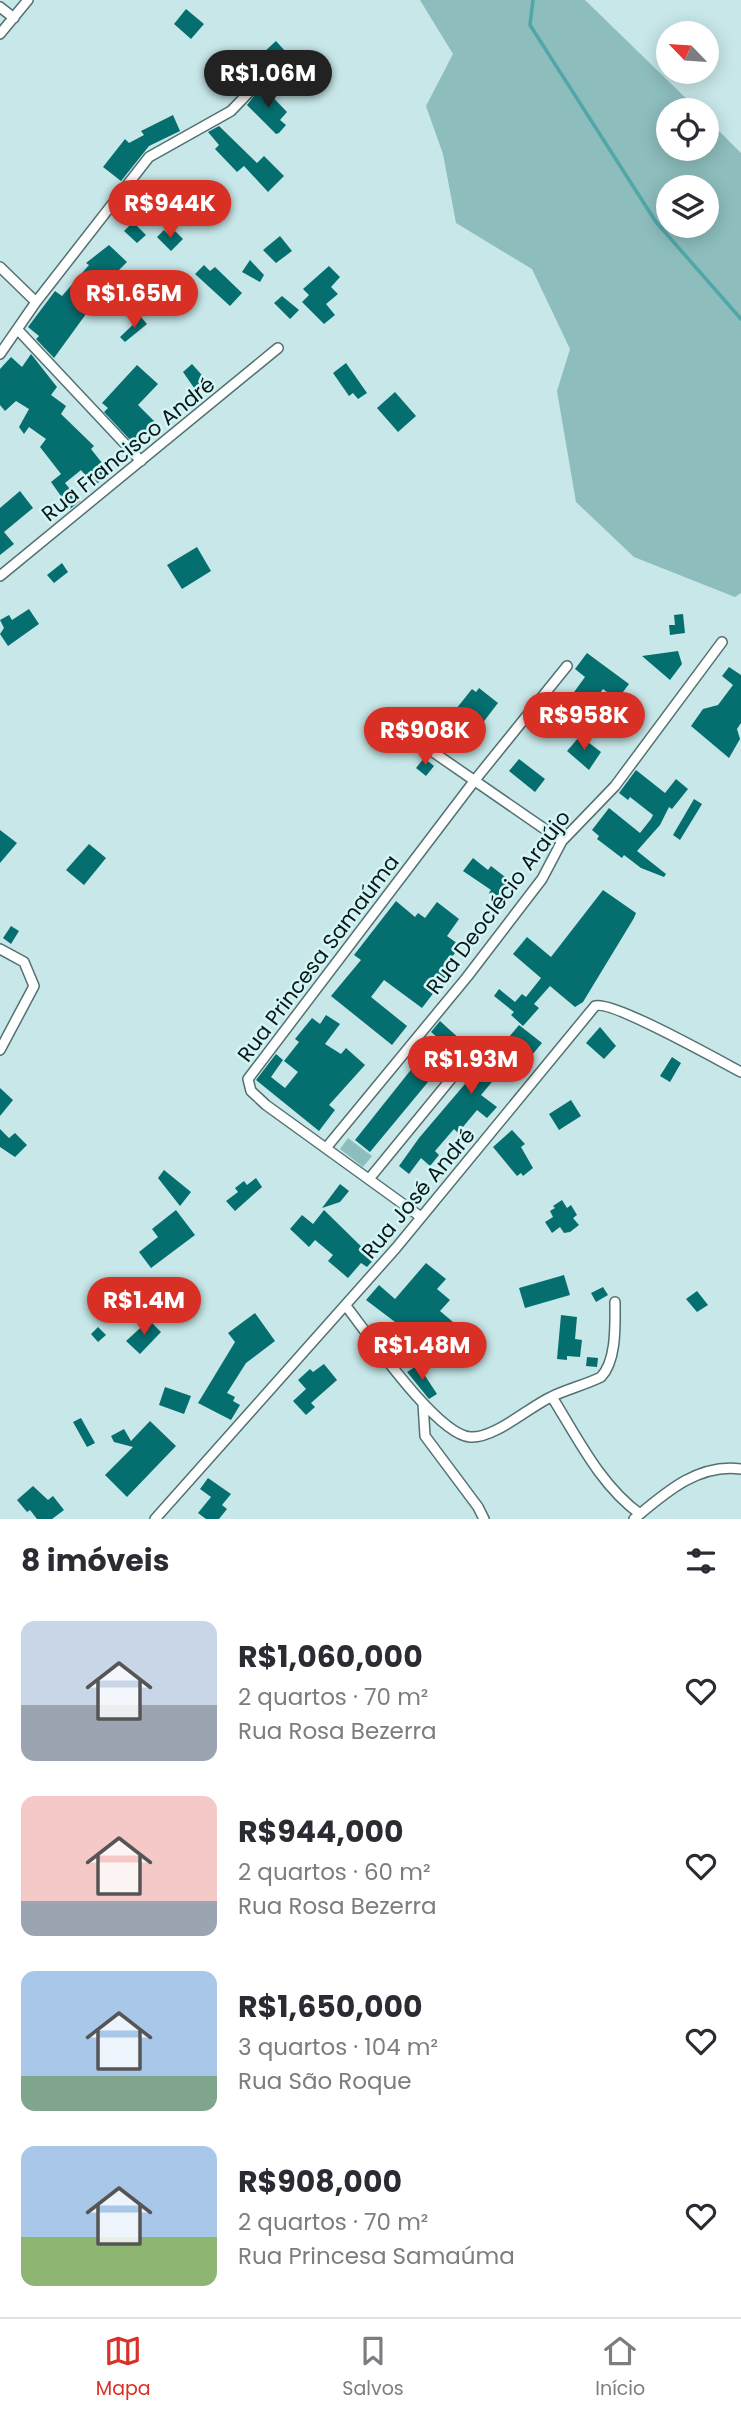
<!DOCTYPE html>
<html lang="pt">
<head>
<meta charset="utf-8">
<style>
	body { margin:0; font-family:Poppins,sans-serif; background:#f2f2f3; color:#2b2b33; height:100vh; display:flex; flex-direction:column; font-size:26px; white-space:nowrap }
	* { box-sizing:border-box; margin:0 }
	p { font-size:23px; color:#7c7c81 }
	.icon { flex:none; width:38px; height:38px; fill:none; stroke:currentColor; stroke-width:2; stroke-linecap:round; stroke-linejoin:round }
	.map { position:relative; height:1519px; overflow:hidden }
	.side { display:flex; flex-direction:column; background:#fff; flex:1 }
	.side>* { flex:none }
	.needle { width:46px; rotate:295deg }
	.fabs { position:absolute; left:656px; top:21px; display:grid; gap:14px }
	.fabs a { display:grid; place-items:center; width:63px; height:63px; border-radius:50%; background:#fff; box-shadow:0 4px 18px #0003; font-size:35px }
	.price { position:absolute; translate:-50% -60px; padding:0 16px; border-radius:24px; background:#d93025; color:#fff; font-size:23px; line-height:46px; filter:drop-shadow(0 2px 4px #0008) }
	.price::after { content:''; position:absolute; left:50%; top:42px; width:21px; height:16px; margin-left:-10px; background:inherit; clip-path:polygon(0 0,100% 0,50% 100%) }
	.price.active { background:#222; color:#fff }
	ul { padding:0; list-style:none }
	li { display:flex; align-items:center; gap:21px; height:175px; padding:0 21px }
	li span { display:grid; place-items:center; flex:none; width:196px; height:140px; border-radius:14px; color:#555 }
	li>.icon { margin-inline-start:auto }
	span .icon { width:84px; height:84px; fill:#fffc; stroke-width:1 }
	li b { font-size:30px }
	h2 { display:flex; justify-content:space-between; align-items:center; height:84px; padding:0 21px; font-size:30px }
	.tab-bar { display:flex; justify-content:space-around; align-items:center; height:98px; border-top:2px solid #e1e1e2; background:#fff; font-size:19px; color:#7c7c81 }
	.tab-bar a { display:grid; justify-items:center; gap:4px }
	.tab-bar .active { color:#d93025 }
	.map>svg:first-child { display:block }
	.green { fill:#8dbdbd; fill-rule:evenodd }
	.lines { fill:none; stroke-linecap:round; stroke-linejoin:round }
	.stream { stroke:#51a7a8; stroke-width:3.5 }
	.building { fill:#056f70 }
	.street-casing { stroke:#547171; stroke-width:12 }
	.street { stroke:#fff; stroke-width:9 }
	.labels { text-anchor:middle; dominant-baseline:central; stroke-width:5; stroke-linejoin:round; paint-order:stroke }
	.street-label { font-size:21px; fill:#0b1717; stroke:#d4f5f5 }
</style>
</head>
<body>
<div class="map">
<svg width="741" height="1519" viewBox="0 0 741 1519">
	<rect width="100%" height="100%" fill="#c7e7e8"/>
	<path class="green" d="M420 0H585L698 110H668V149H707V119L741 153V593L735 597 634 557 576 502 557 391 570 349 532 269 456 223 443 154 426 106 453 54ZM668 187H707V226H668Z
		M348 1138 372 1156 363 1167 340 1149Z"/>
	<g class="lines">
		<path class="stream" d="M533 0 530 25 656 222 741 319"/>
	</g>
	<path class="building" d="M186 9 204 24 191 39 174 24Z
		M276 41 285 51 260 74 251 64Z
		M262 86 287 112 280 120 286 125 279 133 276 134 247 105Z
		M173 115 180 131 149 146 121 181 103 167 125 139 129 143 144 135 141 131Z
		M219 126 257 163 264 156 284 176 268 192 244 166 237 172 215 149 219 145 208 132Z
		M133 222 146 235 137 243 124 231Z
		M164 230 170 236 175 231 183 239 171 251 157 237Z
		M280 236 292 251 276 263 263 250Z
		M109 245 127 262 98 291 104 297 86 314 54 358 36 339 39 336 28 327 55 291 62 296 89 265 86 263Z
		M250 260 264 275 260 282 242 272Z
		M204 265 210 271 215 267 242 293 230 306 195 274Z
		M329 266 340 277 331 287 338 294 326 304 335 315 324 324 302 302 309 295 303 289Z
		M282 296 299 310 290 319 274 303Z
		M141 317 147 324 125 342 120 337Z
		M31 354 57 387 51 395 66 406 61 414 94 446 91 449 110 473 94 486 81 470 65 483 80 501 70 509 51 482 61 474 40 447 46 439 29 427 24 434 19 427 29 409 16 401 5 411 0 405V369L11 357 22 367Z
		M346 363 367 393 358 399 353 393 349 396 333 373Z
		M192 364 209 383 197 392 183 372Z
		M137 365 158 384 138 405 155 422 133 443 104 412 108 408 102 403Z
		M395 392 416 416 398 432 377 408Z
		M20 491 33 508 4 532 14 544 0 555V508Z
		M197 547 211 571 182 589 167 565Z
		M62 563 68 572 54 583 47 575Z
		M29 609 39 624 8 646 0 634 4 628 0 620 9 615 12 620Z
		M683 614 685 633 670 635 669 625H675L674 615Z
		M678 651 682 664 670 680 642 656Z
		M587 653 629 684 617 700 603 689 593 703 585 697 574 712 585 720 576 731 549 710 563 694 569 699 585 677 575 669Z
		M729 667 741 675V723L737 729 740 739 729 758 691 726 703 709 718 705 733 685 722 676Z
		M479 688 498 703 478 729 471 724 463 735 443 719 449 712 452 714 472 689 476 692Z
		M580 736 601 752 589 770 567 751Z
		M424 758 434 766 426 776 416 768Z
		M519 759 545 779 535 792 509 771Z
		M636 770 665 793 676 779 688 789 672 809 669 807 660 825 637 851 666 874 664 877 641 868 624 855 622 858 597 839 599 836 592 830 609 808 640 833 651 819 653 815 630 797 628 800 619 793Z
		M694 799 702 804 680 840 673 835Z
		M0 830 17 843 0 863Z
		M89 844 106 858 84 885 66 870Z
		M473 858 488 870 491 866 509 880 496 898 489 893 491 890 463 871Z
		M603 890 636 913 634 918 583 1002 575 1007 550 986 534 1004 539 1008 523 1026 511 1015 514 1012 494 996 499 989 515 1002 522 994 526 997 541 978 513 954 527 937 551 957Z
		M396 901 415 917 418 913 425 918 437 902 459 919 447 936 461 946 445 965 451 970 422 1008 384 980 371 997 407 1026 392 1045 331 996 361 960 354 955Z
		M11 926 19 931 11 944 3 938Z
		M326 1015 340 1024 325 1044 341 1054 346 1048 365 1065 329 1105 335 1110 319 1131 256 1080 276 1054 283 1060 271 1077 285 1088 298 1072 284 1061 299 1042 295 1039 312 1018 320 1024Z
		M440 1021 462 1041 370 1152 355 1140 437 1037 431 1032Z
		M519 1025 542 1043 527 1061 519 1055 505 1072 502 1070 481 1095 497 1107 487 1118 477 1110 458 1133 454 1129 435 1151 439 1155 430 1166 421 1158 409 1174 399 1166 419 1138 476 1071 497 1037 504 1043Z
		M600 1027 616 1046 604 1059 586 1043Z
		M672 1057 681 1063 670 1082 660 1076Z
		M0 1088 13 1100 0 1116Z
		M571 1100 581 1116 559 1130 549 1114Z
		M0 1129 9 1138 15 1133 27 1145 15 1157 0 1147Z
		M512 1130 525 1144 521 1147 533 1168 523 1176 521 1173 517 1176 493 1147Z
		M164 1170 191 1192 180 1206 158 1178Z
		M256 1178 262 1187 235 1211 226 1201 238 1192 235 1188 244 1181 247 1185Z
		M340 1184 349 1191 340 1202 322 1208Z
		M562 1200 567 1208 571 1205 577 1215 573 1218 579 1225 570 1232 564 1233 560 1227 552 1233 545 1222 553 1217 550 1211 555 1208 553 1206Z
		M176 1210 195 1235 151 1268 139 1252 158 1237 152 1229Z
		M324 1210 374 1259 367 1267 361 1263 348 1278 328 1261 333 1255 315 1240 309 1247 290 1229 302 1215 313 1224Z
		M426 1263 446 1279 437 1289 450 1300 440 1311 473 1339 464 1350 434 1323 422 1326 416 1332 407 1324 403 1328 366 1300 379 1285 395 1299Z
		M564 1275 570 1295 525 1308 519 1288Z
		M603 1287 608 1295 596 1302 591 1293Z
		M697 1291 708 1305 697 1312 686 1299Z
		M255 1313 275 1341 246 1363 227 1393 235 1397 233 1401 240 1405 231 1420 198 1403 235 1342 228 1333Z
		M561 1315 577 1317 575 1339 582 1340 580 1357 567 1356V1360L557 1359Z
		M149 1320 161 1332 140 1354 126 1341Z
		M98 1327 106 1335 98 1342 91 1334Z
		M587 1357 598 1358 597 1367 586 1366Z
		M324 1364 337 1380 311 1403 315 1407 306 1415 293 1401 306 1389 298 1380 310 1369 313 1372Z
		M418 1365 437 1394 429 1399 407 1372Z
		M165 1387 191 1396 184 1414 159 1405Z
		M81 1418 95 1443 87 1447 73 1422Z
		M150 1421 176 1446 127 1497 105 1475 133 1447 114 1442 111 1436 124 1429 131 1441Z
		M208 1478 231 1494 222 1505 227 1509 219 1519H206L198 1513 211 1497 200 1489Z
		M33 1486 48 1500 53 1496 64 1510 52 1519H37L30 1510 27 1512 17 1500Z"/>
	<g class="lines">
		<defs>
			<path id="street" d="M0 7 14 18
				M0 34 28 0
				M0 267 36 302
				M18 330 141 461
				M0 354 36 302 149 157 231 111 253 88
				M0 576 278 348
				M420 743 562 841
				M0 949 24 962 34 986 0 1050
				M326 1148 467 977 542 879 562 841 615 786 722 642
				M369 1179 473 1052
				M421 1217 266 1105 251 1091 248 1079 475 780 567 666
				M346 1306C368 1334 436 1434 470 1437 494 1439 529 1407 551 1397 567 1389 585 1385 601 1377 617 1360 615 1324 615 1302
				M552 1397C577 1437 600 1485 640 1514
				M423 1403 425 1436 478 1507 484 1519
				M155 1519 396 1248 595 1006C610 999 720 1061 741 1072
				M634 1519C665 1493 698 1463 741 1469"/>
		</defs>
		<use href="#street" class="street-casing"/>
		<use href="#street" class="street"/>
	</g>
	<g class="labels">
		<g class="street-label">
			<text transform="translate(128 449) rotate(-39)">Rua Francisco André</text>
			<text transform="translate(498 902) rotate(-53)">Rua Deoclécio Araújo</text>
			<text transform="translate(318 958) rotate(-53)">Rua Princesa Samaúma</text>
			<text transform="translate(418 1193) rotate(-50)">Rua José André</text>
		</g>
	</g>
</svg>
<div class="fabs">
<a><svg class="needle" viewBox="-14 -14 28 28"><path d="M0-13l5 13h-10z" fill="#e53935"/><path d="M0 13l5-13h-10z" fill="#7c7c81"/></svg></a>
<a><svg class="icon" aria-label="locate" viewBox="0 0 24 24"><circle cx="12" cy="12" r="6"/><path d="M12 2v4M12 18v4M2 12h4M18 12h4"/></svg></a>
<a><svg class="icon" aria-label="layers" viewBox="0 0 24 24"><path d="M12 4l9 5-9 5-9-5zM3 14l9 5 9-5"/></svg></a>
</div>
<b class="price active" style="left:268px;top:110px">R$1.06M</b>
<b class="price" style="left:170px;top:240px">R$944K</b>
<b class="price" style="left:134px;top:330px">R$1.65M</b>
<b class="price" style="left:584px;top:752px">R$958K</b>
<b class="price" style="left:425px;top:767px">R$908K</b>
<b class="price" style="left:471px;top:1096px">R$1.93M</b>
<b class="price" style="left:144px;top:1337px">R$1.4M</b>
<b class="price" style="left:422px;top:1382px">R$1.48M</b>
</div>
<section class="side">
<h2>8 imóveis<svg class="icon" aria-label="filters" viewBox="0 0 24 24"><path d="M4 7h16M4 17h16"/><circle cx="9" cy="7" r="2"/><circle cx="15" cy="17" r="2"/></svg></h2>
<ul>
<li><span style="background:linear-gradient(#c9d6e8 60%,#9aa5b1 0)"><svg class="icon" aria-label="home" viewBox="0 0 24 24"><path d="M3 11l9-7 9 7M6 9v11h12V9"/></svg></span><div><b>R$1,060,000</b><p>2 quartos · 70 m²</p><p>Rua Rosa Bezerra</p></div><svg class="icon" aria-label="heart" viewBox="0 0 24 24"><path d="M12 20l-8-8c-3-5 5-10 8-4 3-6 11-1 8 4z"/></svg></li>
<li><span style="background:linear-gradient(#f6c9c9 75%,#9aa5b1 0)"><svg class="icon" aria-label="home" viewBox="0 0 24 24"><path d="M3 11l9-7 9 7M6 9v11h12V9"/></svg></span><div><b>R$944,000</b><p>2 quartos · 60 m²</p><p>Rua Rosa Bezerra</p></div><svg class="icon" aria-label="heart" viewBox="0 0 24 24"><path d="M12 20l-8-8c-3-5 5-10 8-4 3-6 11-1 8 4z"/></svg></li>
<li><span style="background:linear-gradient(#a9c7e8 75%,#7fa58c 0)"><svg class="icon" aria-label="home" viewBox="0 0 24 24"><path d="M3 11l9-7 9 7M6 9v11h12V9"/></svg></span><div><b>R$1,650,000</b><p>3 quartos · 104 m²</p><p>Rua São Roque</p></div><svg class="icon" aria-label="heart" viewBox="0 0 24 24"><path d="M12 20l-8-8c-3-5 5-10 8-4 3-6 11-1 8 4z"/></svg></li>
<li><span style="background:linear-gradient(#a9c7e8 65%,#8fb573 0)"><svg class="icon" aria-label="home" viewBox="0 0 24 24"><path d="M3 11l9-7 9 7M6 9v11h12V9"/></svg></span><div><b>R$908,000</b><p>2 quartos · 70 m²</p><p>Rua Princesa Samaúma</p></div><svg class="icon" aria-label="heart" viewBox="0 0 24 24"><path d="M12 20l-8-8c-3-5 5-10 8-4 3-6 11-1 8 4z"/></svg></li>
</ul>
</section>
<nav class="tab-bar">
<a class="active"><svg class="icon" aria-label="map" viewBox="0 0 24 24"><path d="M3 6l6-2 6 2 6-2v14l-6 2-6-2-6 2zM9 4v14M15 6v14"/></svg>Mapa</a>
<a><svg class="icon" aria-label="saved" viewBox="0 0 24 24"><path d="M7 4h10v16l-5-4-5 4z"/></svg>Salvos</a>
<a><svg class="icon" aria-label="home" viewBox="0 0 24 24"><path d="M3 11l9-7 9 7M6 9v11h12V9"/></svg>Início</a>
</nav>
</body>
</html>
